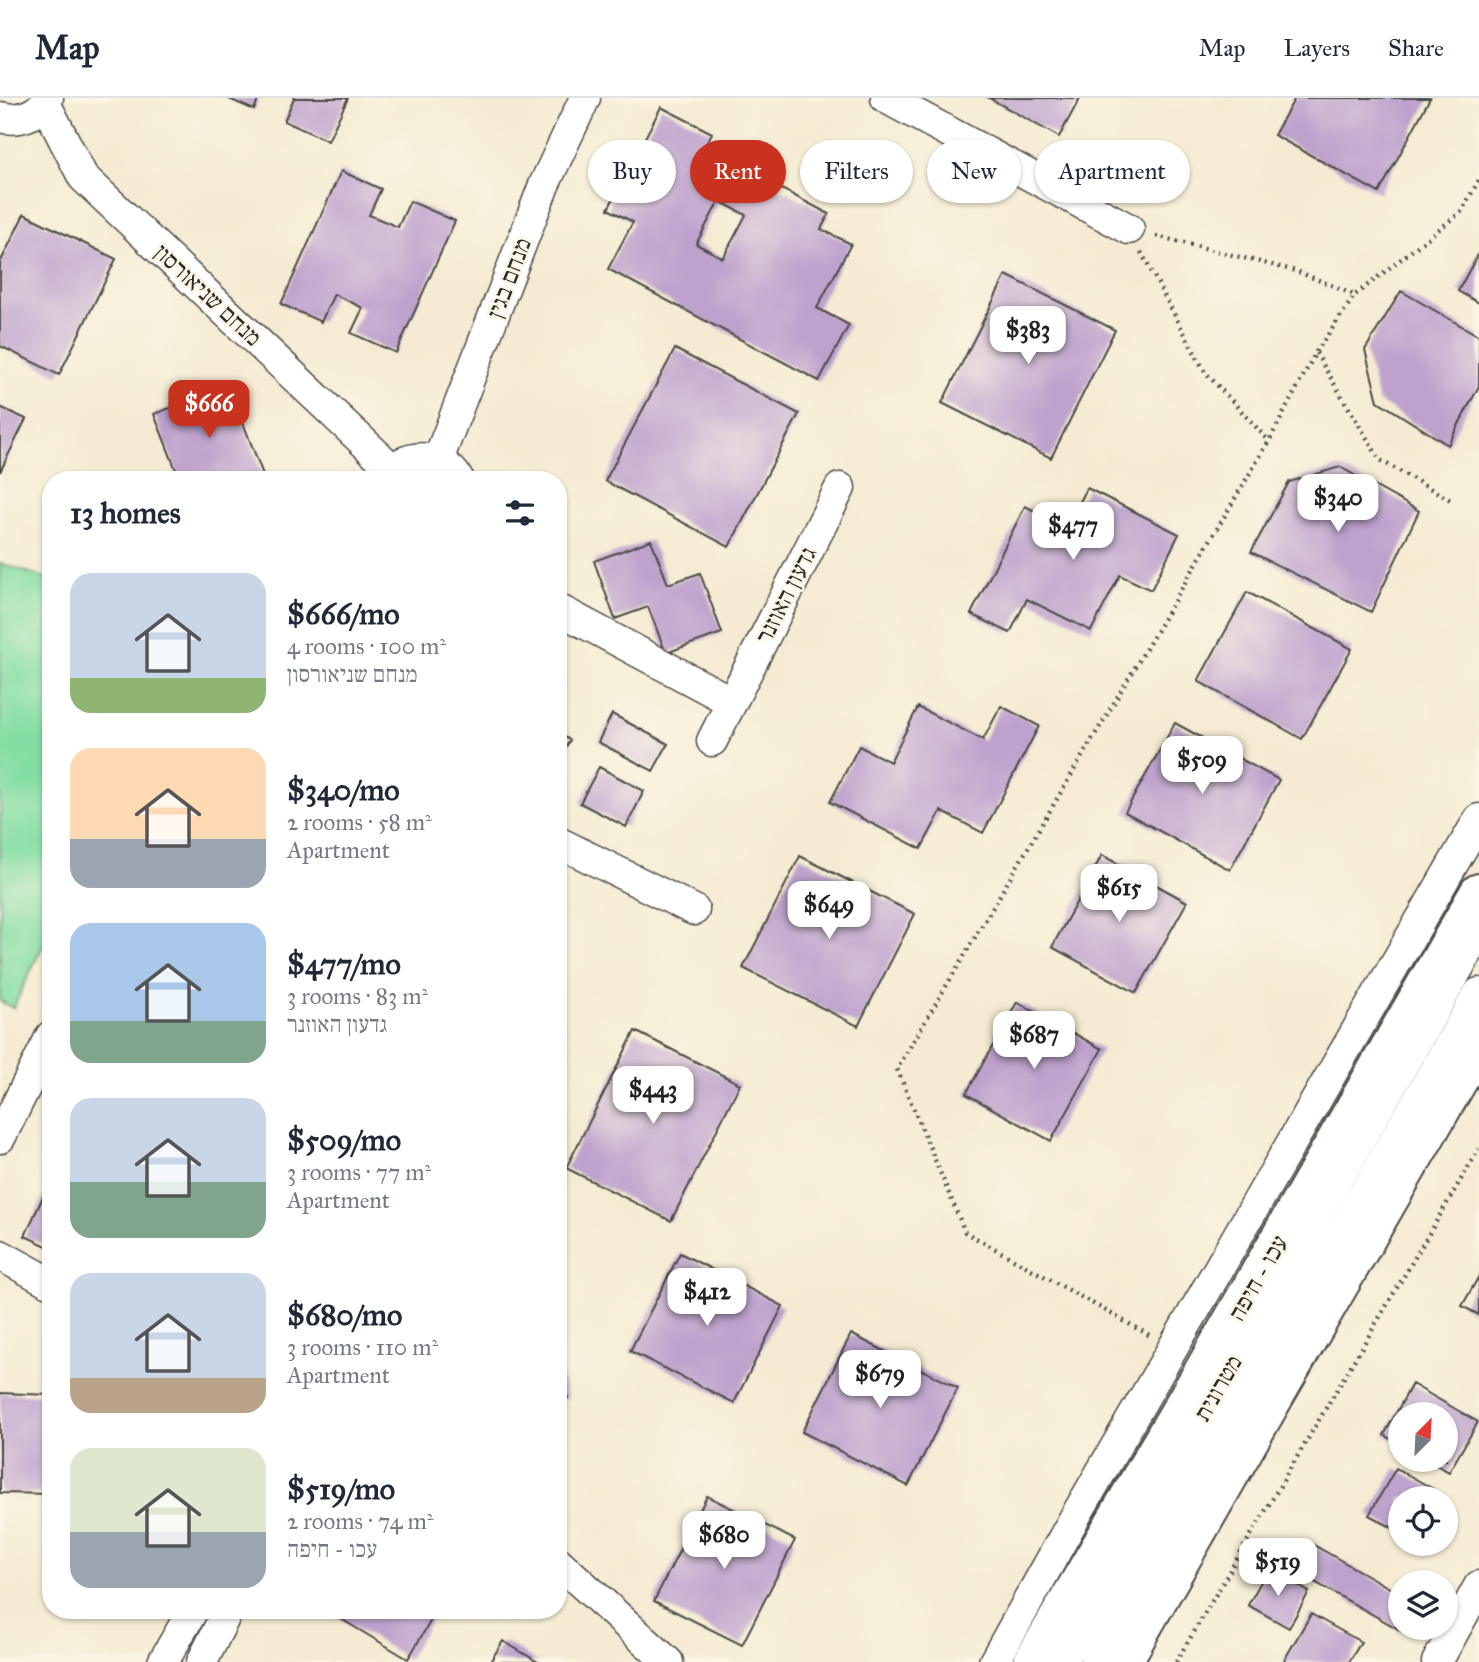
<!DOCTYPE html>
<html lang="en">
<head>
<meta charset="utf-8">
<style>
	body { margin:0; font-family:"IM FELL Great Primer","Frank Ruhl Libre",serif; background:#f6f6f7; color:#1f2937; height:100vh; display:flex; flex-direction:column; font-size:26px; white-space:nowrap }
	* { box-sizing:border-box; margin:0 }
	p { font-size:23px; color:#747a83 }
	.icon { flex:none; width:38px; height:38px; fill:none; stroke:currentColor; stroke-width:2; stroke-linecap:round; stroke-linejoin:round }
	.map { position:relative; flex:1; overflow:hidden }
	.panel { position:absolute; left:42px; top:373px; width:525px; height:1148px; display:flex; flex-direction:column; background:#fff; border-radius:28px; box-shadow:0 2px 5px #0004 }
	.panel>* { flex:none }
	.banner { position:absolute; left:588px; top:42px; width:665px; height:63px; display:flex; gap:14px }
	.needle { width:46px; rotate:24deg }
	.fabs { position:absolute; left:1388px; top:1304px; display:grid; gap:14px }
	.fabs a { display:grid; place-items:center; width:70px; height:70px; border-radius:50%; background:#fff; box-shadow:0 2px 5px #0004; font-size:35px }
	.price { position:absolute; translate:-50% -60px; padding:0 16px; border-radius:14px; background:#fff; color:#222; font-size:23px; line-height:46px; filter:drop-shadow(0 2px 4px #0008) }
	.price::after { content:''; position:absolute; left:50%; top:42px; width:21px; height:16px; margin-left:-10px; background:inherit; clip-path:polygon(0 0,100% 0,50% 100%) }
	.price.on { background:#c8321e; color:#fff }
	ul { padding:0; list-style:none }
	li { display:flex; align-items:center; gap:21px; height:175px; padding:0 28px }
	li span { display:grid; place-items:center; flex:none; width:196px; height:140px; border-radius:21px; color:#555 }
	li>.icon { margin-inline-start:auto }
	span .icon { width:84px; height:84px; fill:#fffc; stroke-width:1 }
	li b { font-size:30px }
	h2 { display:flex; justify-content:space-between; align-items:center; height:84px; padding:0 28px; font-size:30px }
	.pill { padding:0 24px; border-radius:32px; background:#fff; box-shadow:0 2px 5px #0004; font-size:24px; line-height:63px }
	.pill.on { background:#c8321e; color:#fff }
	header { display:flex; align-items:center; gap:42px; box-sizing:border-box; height:98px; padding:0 35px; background:#fff; border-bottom:2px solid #e0e1e3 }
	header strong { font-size:33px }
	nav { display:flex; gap:38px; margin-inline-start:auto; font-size:24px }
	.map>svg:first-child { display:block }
	.green { fill:#84dea3; stroke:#588467; stroke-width:2 }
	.building { fill:#bda2cd; fill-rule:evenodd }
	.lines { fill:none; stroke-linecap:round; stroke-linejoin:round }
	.minor-casing { stroke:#494844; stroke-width:33 }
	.highway-casing { stroke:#494844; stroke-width:42 }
	.path { stroke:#494844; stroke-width:4.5; stroke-dasharray:2 5; stroke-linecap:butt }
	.minor { stroke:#fff; stroke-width:30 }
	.highway { stroke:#fff; stroke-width:38 }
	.labels { text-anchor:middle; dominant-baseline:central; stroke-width:5; stroke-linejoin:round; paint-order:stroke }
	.street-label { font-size:24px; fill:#2b2b2b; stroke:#fcf5e5 }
</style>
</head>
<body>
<header>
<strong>Map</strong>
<nav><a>Map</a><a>Layers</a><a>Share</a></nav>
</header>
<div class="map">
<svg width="1479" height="1564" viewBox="0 0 1479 1564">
	<rect width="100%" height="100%" fill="#fcf5e5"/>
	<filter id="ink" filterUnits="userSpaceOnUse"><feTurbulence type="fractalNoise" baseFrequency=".0143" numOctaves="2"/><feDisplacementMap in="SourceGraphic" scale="14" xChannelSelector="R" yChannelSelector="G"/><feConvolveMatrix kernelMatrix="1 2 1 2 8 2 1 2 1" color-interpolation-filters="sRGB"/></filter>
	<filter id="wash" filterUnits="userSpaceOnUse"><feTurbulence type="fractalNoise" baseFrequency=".00686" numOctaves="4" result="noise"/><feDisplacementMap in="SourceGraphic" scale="28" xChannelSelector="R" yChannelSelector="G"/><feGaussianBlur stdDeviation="1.57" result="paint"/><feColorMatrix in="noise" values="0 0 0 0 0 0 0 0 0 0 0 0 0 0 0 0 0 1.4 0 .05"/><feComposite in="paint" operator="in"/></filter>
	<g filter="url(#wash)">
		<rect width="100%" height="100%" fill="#f5ebd2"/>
		<path class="green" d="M0 465 51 482V830L13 910 0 903Z"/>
		<g id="blocks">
			<path class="building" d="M227 0H259L254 12Z
				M294 0H348L328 43 284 23Z
				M989 0H1080L1059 39Z
				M1295 0H1430L1379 95 1274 37Z
				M661 9 712 35 704 50 829 116 821 131 851 146 817 210 849 227 819 283 608 171 633 124 608 111ZM719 103 746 117 723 160 696 146Z
				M341 73 381 91 369 117 398 129 410 103 455 123 396 255 351 235 363 210 334 196 321 224 281 206Z
				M24 116 116 161 59 277 0 248V165Z
				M1479 154V205L1458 193Z
				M1006 177 1115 232 1051 360 942 305Z
				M1401 193 1479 238V288L1448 347 1378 303 1365 252Z
				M675 251 799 316 729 449 605 383Z
				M229 288 265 382H180L154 316Z
				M0 309 26 321 0 374Z
				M1340 369 1419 413 1371 514 1251 454 1289 384Z
				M1087 390 1179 436 1151 492 1120 477 1091 533 1027 501 1010 535 971 516 1025 408 1067 429Z
				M651 442 668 486 700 475 722 535 666 555 648 509 615 521 594 463Z
				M1247 494 1352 551 1302 641 1198 583Z
				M1001 608 1039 628 983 735 941 713 921 751 830 704 859 648 890 664 918 609 983 642Z
				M612 616 668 646 653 673 598 644Z
				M1175 625 1279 682 1230 772 1125 714Z
				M558 636 570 642 558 663Z
				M599 669 644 693 626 729 580 705Z
				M1102 757 1187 804 1136 895 1052 849Z
				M800 758 915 816 858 928 743 870Z
				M1017 904 1102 951 1051 1043 966 996Z
				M635 933 740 986 671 1123 566 1070Z
				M51 1081V1150L25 1138Z
				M680 1155 783 1208 734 1305 630 1253Z
				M1479 1178V1217L1462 1208Z
				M851 1236 958 1290 908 1388 802 1334Z
				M558 1267 568 1300 558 1303Z
				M1412 1286 1478 1324 1449 1374 1427 1362H1446V1316H1400V1346L1384 1337Z
				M0 1295 51 1297V1396L0 1395Z
				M1396 1370 1442 1396 1439 1400H1400V1434L1369 1417Z
				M707 1398 795 1442 742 1547 654 1503Z
				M1312 1446 1400 1496V1530H1405L1402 1533 1297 1474Z
				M1268 1471 1309 1494 1289 1530 1248 1507Z
				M326 1512H437L408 1561Z
				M1311 1516 1361 1544 1349 1564H1283Z
				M503 1543 538 1564H490Z"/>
		</g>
	</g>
	<g filter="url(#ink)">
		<use href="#blocks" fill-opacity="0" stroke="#494844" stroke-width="2"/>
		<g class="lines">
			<defs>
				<path id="minor" d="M886 0 1129 131
					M45 5 83 79 392 371
					M0 19C18 24 39 17 48 0
					M438 362 544 87 585 0
					M384 382C402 353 441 353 459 382
					M558 511 732 604
					M712 643 840 390
					M558 744 694 812
					M0 1040 51 938
					M0 1157 51 1185
					M558 1464 668 1564
					M163 1564 193 1512
					M202 1564 228 1512
					M994 1564 1075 1419 1479 721
					M1061 1564 1479 834
					M1095 1564 1479 895
					M1437 1564 1479 1488"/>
				<path id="highway" d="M1033 1564 1207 1267 1479 795
					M1122 1564 1275 1297 1479 946"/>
			</defs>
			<use href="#minor" class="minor-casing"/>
			<use href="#highway" class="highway-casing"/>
			<path class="path" d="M1156 138 1296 173 1355 197
				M1141 154 1205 274 1269 343
				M1316 255 1380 362 1454 404
				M1149 1237 965 1134 897 971 1269 343 1316 254 1355 197 1461 114 1479 82
				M1176 1564 1479 1051"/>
			<use href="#minor" class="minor"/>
			<use href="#highway" class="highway"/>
		</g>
	</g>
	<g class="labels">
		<g class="street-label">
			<text transform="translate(509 180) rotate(-69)">מנחם בגין</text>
			<text transform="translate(208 197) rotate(43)">מנחם שניאורסון</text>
			<text transform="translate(786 497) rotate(-63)">גדעון האוזנר</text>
			<text transform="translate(1258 1180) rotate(-60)">עכו - חיפה</text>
			<text transform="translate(1218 1290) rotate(-60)">מטרונית</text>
		</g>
	</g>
</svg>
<div class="fabs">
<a><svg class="needle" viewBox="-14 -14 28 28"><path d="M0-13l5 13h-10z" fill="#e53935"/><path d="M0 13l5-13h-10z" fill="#747a83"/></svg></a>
<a><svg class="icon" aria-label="locate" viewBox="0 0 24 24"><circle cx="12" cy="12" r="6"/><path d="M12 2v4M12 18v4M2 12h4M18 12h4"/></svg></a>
<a><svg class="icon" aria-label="layers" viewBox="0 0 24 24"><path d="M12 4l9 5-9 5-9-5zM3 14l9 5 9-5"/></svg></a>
</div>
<b class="price" style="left:1028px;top:268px">$383</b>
<b class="price on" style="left:209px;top:342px">$666</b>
<b class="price" style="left:1338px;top:436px">$340</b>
<b class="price" style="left:1073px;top:464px">$477</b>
<b class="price" style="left:1202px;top:698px">$509</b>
<b class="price" style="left:1119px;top:826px">$615</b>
<b class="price" style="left:829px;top:843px">$649</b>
<b class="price" style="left:1034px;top:973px">$687</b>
<b class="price" style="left:653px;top:1028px">$443</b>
<b class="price" style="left:707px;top:1230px">$412</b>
<b class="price" style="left:880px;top:1312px">$679</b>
<b class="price" style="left:724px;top:1473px">$680</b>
<b class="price" style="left:1278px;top:1500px">$519</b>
<div class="banner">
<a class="pill">Buy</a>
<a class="pill on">Rent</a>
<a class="pill">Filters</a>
<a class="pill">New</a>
<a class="pill">Apartment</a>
</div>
<section class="panel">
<h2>13 homes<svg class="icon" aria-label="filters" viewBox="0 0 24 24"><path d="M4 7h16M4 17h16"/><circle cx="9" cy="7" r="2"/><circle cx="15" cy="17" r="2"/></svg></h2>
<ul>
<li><span style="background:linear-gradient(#c9d6e8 75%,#8fb573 0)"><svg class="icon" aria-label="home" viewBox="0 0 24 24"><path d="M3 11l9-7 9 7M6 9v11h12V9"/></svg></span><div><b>$666/mo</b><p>4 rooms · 100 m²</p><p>מנחם שניאורסון</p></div></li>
<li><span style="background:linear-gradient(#ffd9b3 65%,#9aa5b1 0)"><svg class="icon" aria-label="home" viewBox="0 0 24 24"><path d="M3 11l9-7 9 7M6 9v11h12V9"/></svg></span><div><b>$340/mo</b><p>2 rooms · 58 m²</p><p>Apartment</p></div></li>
<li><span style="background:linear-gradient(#a9c7e8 70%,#7fa58c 0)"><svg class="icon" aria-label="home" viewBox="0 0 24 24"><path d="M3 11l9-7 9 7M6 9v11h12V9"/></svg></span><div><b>$477/mo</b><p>3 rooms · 83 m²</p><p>גדעון האוזנר</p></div></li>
<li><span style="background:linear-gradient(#c9d6e8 60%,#7fa58c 0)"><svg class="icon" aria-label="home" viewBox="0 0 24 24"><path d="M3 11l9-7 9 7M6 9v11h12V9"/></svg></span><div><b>$509/mo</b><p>3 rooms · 77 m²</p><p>Apartment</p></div></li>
<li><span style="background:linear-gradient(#c9d6e8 75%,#b9a48a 0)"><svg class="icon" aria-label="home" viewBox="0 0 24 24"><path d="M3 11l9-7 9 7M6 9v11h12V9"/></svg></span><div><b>$680/mo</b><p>3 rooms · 110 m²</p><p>Apartment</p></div></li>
<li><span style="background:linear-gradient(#dfe7d0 60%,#9aa5b1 0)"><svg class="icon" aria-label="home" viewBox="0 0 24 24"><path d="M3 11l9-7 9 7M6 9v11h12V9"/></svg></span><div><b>$519/mo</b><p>2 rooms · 74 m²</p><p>עכו - חיפה</p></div></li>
</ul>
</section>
</div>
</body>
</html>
